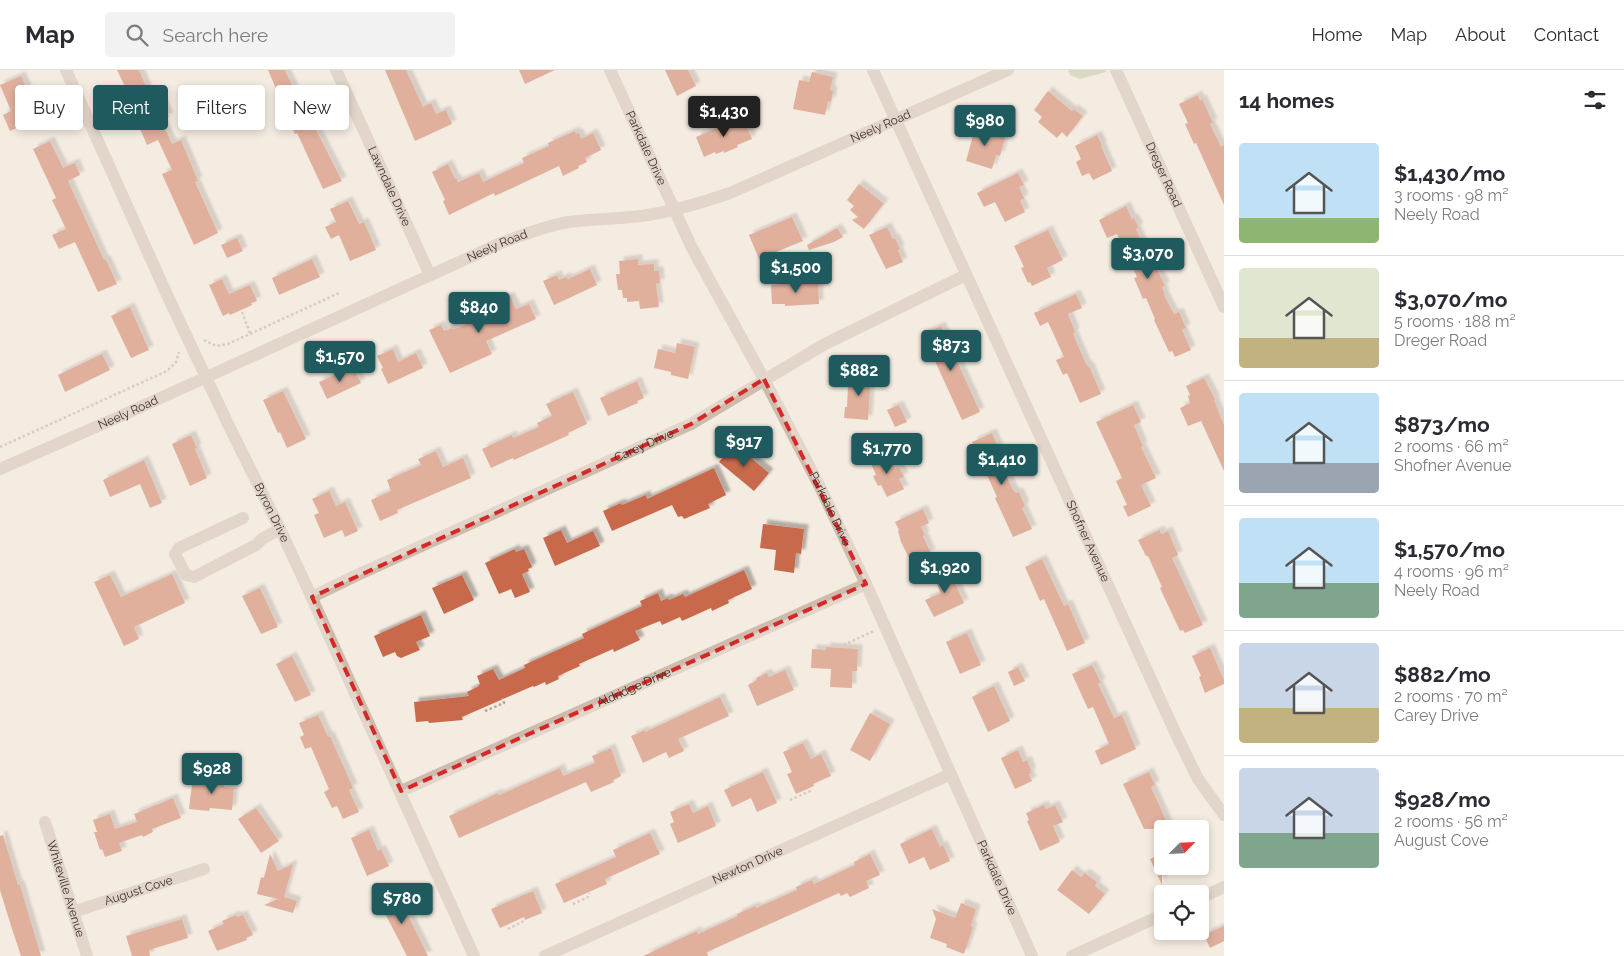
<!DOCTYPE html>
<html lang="en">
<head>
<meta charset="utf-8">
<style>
	body { margin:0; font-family:Raleway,sans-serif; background:#f2f2f3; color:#2b2b33; height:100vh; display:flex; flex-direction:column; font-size:19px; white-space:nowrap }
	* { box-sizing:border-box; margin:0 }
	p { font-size:16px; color:#7c7c81 }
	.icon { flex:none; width:28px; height:28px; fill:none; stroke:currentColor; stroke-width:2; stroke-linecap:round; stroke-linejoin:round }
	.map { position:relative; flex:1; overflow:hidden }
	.panel { display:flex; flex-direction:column; background:#fff; width:400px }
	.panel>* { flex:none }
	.top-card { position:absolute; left:15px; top:15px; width:475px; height:45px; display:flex; gap:10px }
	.needle { width:32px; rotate:66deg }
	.tools { position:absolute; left:1154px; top:750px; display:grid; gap:10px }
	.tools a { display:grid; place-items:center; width:55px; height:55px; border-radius:5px; background:#fff; box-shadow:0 2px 8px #0003; font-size:25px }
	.price { position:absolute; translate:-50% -42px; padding:0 11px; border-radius:5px; background:#1f5a5e; color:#fff; font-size:16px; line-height:32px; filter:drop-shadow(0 1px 2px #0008) }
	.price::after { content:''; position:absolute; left:50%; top:30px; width:15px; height:11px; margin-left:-8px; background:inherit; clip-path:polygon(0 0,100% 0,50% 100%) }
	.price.active { background:#222; color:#fff }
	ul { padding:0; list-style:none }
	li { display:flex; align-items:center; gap:15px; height:125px; padding:0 15px }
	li+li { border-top:1px solid #e1e1e2 }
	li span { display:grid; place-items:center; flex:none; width:140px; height:100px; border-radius:5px; color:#555 }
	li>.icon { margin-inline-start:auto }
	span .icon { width:60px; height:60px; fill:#fffc; stroke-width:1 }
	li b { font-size:21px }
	h2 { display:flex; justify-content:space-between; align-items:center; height:60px; padding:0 15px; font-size:21px }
	.pill { padding:0 18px; border-radius:5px; background:#fff; box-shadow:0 2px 8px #0003; font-size:18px; line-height:45px }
	.pill.active { background:#1f5a5e; color:#fff }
	header { display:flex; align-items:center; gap:30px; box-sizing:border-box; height:70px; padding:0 25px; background:#fff; border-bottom:1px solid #e1e1e2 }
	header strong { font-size:24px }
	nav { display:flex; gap:28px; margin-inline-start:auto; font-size:18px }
	.search { width:350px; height:45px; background:#f2f2f3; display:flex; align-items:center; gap:12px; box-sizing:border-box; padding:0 18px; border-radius:5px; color:#7c7c81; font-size:19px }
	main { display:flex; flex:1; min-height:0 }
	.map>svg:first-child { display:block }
	.green { fill:#b8c4a0 }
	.building { fill:#c8694b; filter:url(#shadow) }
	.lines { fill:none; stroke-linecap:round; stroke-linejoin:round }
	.path { stroke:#b9a596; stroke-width:2.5; stroke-dasharray:2.5 2.5; stroke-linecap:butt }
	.minor { stroke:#cdbbac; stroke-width:12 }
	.marked { fill:none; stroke:#d62828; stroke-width:4; stroke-dasharray:10 6; stroke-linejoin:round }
	.labels { text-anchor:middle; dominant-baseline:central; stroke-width:4; stroke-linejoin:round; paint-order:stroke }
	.street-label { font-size:12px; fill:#3b302b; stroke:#fbf5ee }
</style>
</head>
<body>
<header>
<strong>Map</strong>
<div class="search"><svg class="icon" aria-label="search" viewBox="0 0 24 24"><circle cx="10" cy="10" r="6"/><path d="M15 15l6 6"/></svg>Search here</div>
<nav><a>Home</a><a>Map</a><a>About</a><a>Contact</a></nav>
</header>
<main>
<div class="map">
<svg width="1224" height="886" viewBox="0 0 1224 886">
	<defs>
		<filter id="shadow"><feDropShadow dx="4.5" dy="-4.5" stdDeviation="1" flood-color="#0004"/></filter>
	</defs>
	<rect width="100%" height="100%" fill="#f4ebe1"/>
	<path class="green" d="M1068 0H1105L1106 2 1080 9 1070 5Z"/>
	<path class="building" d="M117 0H139L152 31 160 28 169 47 161 50 172 74 181 70 198 111 195 112 218 163 194 175 162 104 172 100 158 70 147 75 127 28 130 27Z
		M268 0H285L304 41 306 40 342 111 323 119 297 63 295 64 275 22 277 21Z
		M385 0H406L423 37 431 33 436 44 446 40 452 54 415 71Z
		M519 0H555L525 14Z
		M665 0H688L696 16 677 26Z
		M812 2 833 7 830 20 833 21 831 32 828 31 825 45 793 39 799 10 809 12Z
		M21 6 31 28 28 29 37 48 10 61 3 45 11 41 0 15Z
		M1048 21 1072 41 1074 39 1083 46 1067 67 1062 62 1057 68 1038 52 1042 47 1034 40Z
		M1198 25 1200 31 1202 29 1213 53 1210 54 1221 77 1224 75V135L1196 73 1194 74 1185 54 1188 53 1179 34Z
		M743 47 752 69 737 75 738 77 724 83V81L716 84 715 82 704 87 696 67Z
		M976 55 1006 64 1000 86 996 85 992 99 966 91Z
		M575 61 576 64 579 63 581 69 593 63 601 80 585 88 587 92 578 96 579 98 563 106 559 96 495 126 494 123 449 145 443 131 445 130 432 102 448 94 455 109 456 108 458 112 479 103 483 112 524 93 522 88 549 76 548 73Z
		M1097 65 1102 75 1101 76 1112 101 1093 110 1089 103 1082 106 1076 92 1081 89 1075 76Z
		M50 71 63 98 75 93 80 105 68 111 104 190H106L117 214 98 222 75 172 59 179 52 165 66 159 52 130 56 128 33 79Z
		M1018 103 1024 115 1019 117 1024 128 1020 131 1025 142 1005 152 995 132 984 137 977 123Z
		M859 114 883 133 885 132 864 159 852 150 858 147 850 140 854 136 847 130Z
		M348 131 359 154 364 152 376 180 350 191 339 165 331 169 325 157 336 152 330 139Z
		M1126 136 1132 149 1134 148 1139 158 1136 159 1149 187 1151 186 1165 216 1162 217 1165 225H1164L1174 244 1179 242 1186 258 1182 260 1191 280 1175 287 1172 281 1169 282 1154 250 1155 249 1146 228 1143 229 1134 208 1137 207 1117 164 1107 168 1099 150Z
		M792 147 803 171 759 189 749 165Z
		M887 157 893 169 895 168 900 179 898 180 903 192 886 199 869 165Z
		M837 158 843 167 834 172 809 180 807 175Z
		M1048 160 1063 190 1047 198 1051 207 1032 216 1030 212 1028 213 1021 198 1024 197 1014 176Z
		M237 168 243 181 227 188 221 175Z
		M312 189 320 207 279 225 272 208Z
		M638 189V195L654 194V201H659L660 213 656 214 659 237 640 239 639 231 627 232V228H623L622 220H618L616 204H620L619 191Z
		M590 199 597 215 554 235 543 211 557 205 559 210 566 207 568 209Z
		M222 209 229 224 250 215 257 231 251 233 252 235 230 245 229 243 223 246 209 215Z
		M818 212 819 234 785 236V234H772L771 215Z
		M1076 224 1082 238 1068 244 1075 262 1073 264 1086 294 1090 298 1101 324 1080 333 1067 303 1063 305 1056 290 1064 287 1048 252 1040 256 1034 243Z
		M510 226 516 239 529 234 536 249 486 271 492 284 450 303 429 260 441 255 444 261 452 258 453 259 461 257 494 241 491 235Z
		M130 237 149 280 131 288 111 246Z
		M941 256 980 342 962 350 929 278 927 279 922 268 924 267 923 264Z
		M677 273 695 277 688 309 671 305V302L654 298 658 279 675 283Z
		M393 279 398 292 416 283 423 298 388 314 381 299 383 298 377 286Z
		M102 284 110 300 65 322 58 305Z
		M353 297 361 313 327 329 319 312Z
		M852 302 871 303 868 350 844 348 845 337H847L848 315H851Z
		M1204 308 1215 329 1214 330 1224 355V401L1201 351 1188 356 1180 338 1190 333 1188 326 1190 325 1186 316Z
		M637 311 644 328 637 331 638 333 608 346 600 328Z
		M283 321 306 369 287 378 280 362 278 363 263 330Z
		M573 322 587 354 568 363 569 365 514 390 513 388 491 398 482 379 512 365 513 368 539 357 537 353 552 346 546 334Z
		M899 335 907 352 895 357 887 340Z
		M1133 335 1141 352 1134 355 1143 376 1141 377 1156 408 1141 415 1151 436 1128 447 1123 436 1127 435 1116 411 1122 408 1096 352Z
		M992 363 1000 381 998 382 1005 398H1003L1013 420 1016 423 1019 422 1025 436 1022 438 1032 459 1013 467 995 428 997 427 972 372Z
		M191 365 197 378 195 379 207 408 190 416 172 374Z
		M734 374 769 403 754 421 719 392Z
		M436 381 443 397 463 388 471 408 397 440 398 443 380 451 371 430 391 421 387 410 421 395 418 389Z
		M887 383 895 399 899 397 904 407 899 409 904 419 887 427 881 415 878 416 873 406 876 405 870 391Z
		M144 390 162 433 150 438 140 414 110 427 103 410Z
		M714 398 726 425 708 434 710 438 684 449 682 446 678 447 672 435 612 461 603 441 621 433 622 435 646 425 647 429Z
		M329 421 336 436 345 432 358 461 345 467 342 460 324 468 314 445 319 443 312 429Z
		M923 439 929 453 921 457 925 465 923 466 931 483 911 492 901 472 898 461 899 460 895 452Z
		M763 454 804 459 801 484 796 483 794 503 774 500 776 480 760 478Z
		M561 460 567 473 593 461 600 476 555 496 543 468Z
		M1160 460 1161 464 1168 461 1178 485 1172 488 1203 555 1185 563 1183 560 1180 561 1160 518 1162 517 1148 486H1146L1138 470Z
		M515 479 516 482 524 479 532 497 528 499 529 501 522 504 530 522 515 528 511 519 499 524 485 493Z
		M1042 489 1064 536 1068 534 1085 573 1067 581 1044 529 1040 531 1025 497Z
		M948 498 964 533 934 547 925 530 941 523 933 505Z
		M744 500 752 519 728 530 729 533 712 541 711 538 682 551 680 547 662 555 660 551 635 561 640 570 614 582 613 579 579 594 580 596 558 606 559 609 546 615 545 612 534 617 533 616 462 647 463 650 429 653 428 651 416 652 414 632 469 626 467 622 479 616 478 615 480 614 477 606 493 599 499 610 525 598 524 595 584 568 582 564 642 536 640 531 658 523 661 531 668 528 669 530 683 524 685 527Z
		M172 504 185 533 134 557 139 569 124 576 94 512 110 505 121 527Z
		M462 505 474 530 444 544 432 518Z
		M260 518 278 557 261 564 242 526Z
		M421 545 430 566 416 572 420 580 401 588 397 586 395 582 383 587 374 566Z
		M967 563 981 595 960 604 946 572Z
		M826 577 858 579 857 601H852V618L830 617 831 599 811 598 812 579 826 580Z
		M1210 578 1224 610V614L1205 623 1199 607 1201 606 1192 586Z
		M292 586 311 625 295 632 276 594Z
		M1092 595 1101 613 1098 614 1114 648 1122 645 1136 679 1101 695 1095 681 1109 674 1093 637 1088 639 1072 604Z
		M1018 597 1025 611 1014 616 1008 602Z
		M785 600 794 620 757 636 748 615 757 610 756 608 767 603 769 607Z
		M994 616 1010 651 988 662 972 627Z
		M720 627 729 646 678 669 684 681 669 688 666 682 643 693 631 666 645 660V662Z
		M870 643 890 654 870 691 850 680Z
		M318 645 328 667 330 666 353 718 349 720 359 742 343 749 337 736 332 738 324 722 329 719 311 677 305 679 300 667 304 665 299 653Z
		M803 673 811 689 821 684 831 706 813 714 814 716 796 724 787 704 792 702 783 682Z
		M611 678 621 706 613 710 614 712 591 722 586 712 459 768 449 746 498 723 499 725 560 698 563 706 595 693 592 686Z
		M1018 680 1023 692 1027 690 1031 700H1030L1031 703 1029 704 1032 711 1015 719 1001 688Z
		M763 702 777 733 757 742 751 728 732 737 724 720Z
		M1149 702 1155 715 1151 717 1170 759H1144L1123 714Z
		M207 706 225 708 224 717 234 718 232 740 210 738 209 741 189 739 192 714 206 715Z
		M173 728 181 748 152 759 153 762 143 767 142 765 119 773 122 781 105 787 102 779 100 780 94 762H97L93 750 110 744 115 759 137 752 134 744Z
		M689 734 693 743 708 736 716 756 678 773 670 754 674 752 670 742Z
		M1044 735 1046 739 1055 735 1063 752 1053 756 1060 772 1040 781 1027 751 1029 750 1026 743Z
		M256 738 279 771 261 783 238 749Z
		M932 759 940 777 943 775 950 791 930 800 924 787 909 794 900 774Z
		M369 760 378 781 381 779 389 796 367 806 351 768Z
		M650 763 660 784 605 809 607 814 564 833 555 814 616 787 613 780Z
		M3 765 18 815H20L41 886H21L12 859 0 820V766Z
		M1162 783V815L1150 789Z
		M270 784 278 801 293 794 284 827 297 831 293 843 264 835 278 829 257 824 261 807 264 808Z
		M870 784 880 805 866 811 869 818 850 827 847 823 841 826 839 823 707 882 708 886H643L697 861 698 864 738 846 737 844 755 836 756 838 797 820 796 817 812 810 814 814 855 795 854 792Z
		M1072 800 1081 807 1085 803 1097 812 1095 816 1105 824 1089 844 1057 820Z
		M393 821 398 833 401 831 428 886H407L377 828Z
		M533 821 542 843 525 850 524 847 500 858 491 839Z
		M961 833 976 839 971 856 973 857 964 884 946 877 947 874 930 868 936 849 932 839 955 848Z
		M236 845 237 847 243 845 253 865 246 868 247 870 217 881 208 861 224 854 222 851Z
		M182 849 188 868 149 880 150 886H132L126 866Z
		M1224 856V871L1210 878 1204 865Z"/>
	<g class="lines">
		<path class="path" d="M242 242 250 263
			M204 270 216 276 228 274 339 223
			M0 377 167 301 176 292 179 282
			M839 577 874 561
			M485 641 504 633 502 628
			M790 730 810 721 809 719
			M573 834 588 827 589 823
			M508 859 524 851"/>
		<g class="minor">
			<path id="s1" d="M66 0 168 227 229 356 280 459 301 504 474 886"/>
			<path id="s2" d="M336 0 430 205"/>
			<path id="s3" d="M610 0 692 178 764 309 821 419 866 514 1032 886"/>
			<path id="s4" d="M873 0 1175 662 1198 709 1224 745"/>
			<path id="s5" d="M1116 0 1224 237"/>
			<path id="s6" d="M0 399 123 345 501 173C523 165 545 156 568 152 592 149 616 149 641 146 672 142 701 133 730 123L1008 0"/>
			<path d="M243 448 179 478 175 484 186 505 194 507 256 475 262 469 280 459"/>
			<path id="s7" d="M312 527 355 506 691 354 825 274 966 205"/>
			<path id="s8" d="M401 721 866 514"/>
			<path id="s9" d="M45 752 87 886"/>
			<path d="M1200 828 1224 817"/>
			<path id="s10" d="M73 842 204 799"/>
			<path id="s11" d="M545 886 951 704"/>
			<path d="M1072 886 1162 845"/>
		</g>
	</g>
	<path d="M0 0H1224V886H0ZM764 309 866 514 401 721 312 527 691 354Z" fill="#f4ebe1" fill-opacity=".55" fill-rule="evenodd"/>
	<path class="marked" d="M764 309 866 514 401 721 312 527 691 354Z"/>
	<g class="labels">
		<g class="street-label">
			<text stroke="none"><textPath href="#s6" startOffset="950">Neely Road</textPath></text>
			<text stroke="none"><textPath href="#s3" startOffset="86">Parkdale Drive</textPath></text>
			<text stroke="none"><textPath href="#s5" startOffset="115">Dreger Road</textPath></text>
			<text stroke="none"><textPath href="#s2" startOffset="128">Lawndale Drive</textPath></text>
			<text stroke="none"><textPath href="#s6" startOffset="545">Neely Road</textPath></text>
			<text stroke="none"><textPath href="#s6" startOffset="140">Neely Road</textPath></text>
			<text stroke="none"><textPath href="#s7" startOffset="365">Carey Drive</textPath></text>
			<text stroke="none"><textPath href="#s3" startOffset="491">Parkdale Drive</textPath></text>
			<text stroke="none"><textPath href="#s1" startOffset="488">Byron Drive</textPath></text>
			<text stroke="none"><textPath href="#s4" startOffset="518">Shofner Avenue</textPath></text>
			<text stroke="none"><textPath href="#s8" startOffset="255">Aldridge Drive</textPath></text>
			<text stroke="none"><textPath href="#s11" startOffset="222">Newton Drive</textPath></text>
			<text stroke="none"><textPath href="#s3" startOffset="896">Parkdale Drive</textPath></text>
			<text stroke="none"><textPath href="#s9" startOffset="70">Whiteville Avenue</textPath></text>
			<text stroke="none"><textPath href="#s10" startOffset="69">August Cove</textPath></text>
		</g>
	</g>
</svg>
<div class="tools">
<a><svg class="needle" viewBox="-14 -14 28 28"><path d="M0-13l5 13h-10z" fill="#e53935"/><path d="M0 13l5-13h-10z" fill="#7c7c81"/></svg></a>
<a><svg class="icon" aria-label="locate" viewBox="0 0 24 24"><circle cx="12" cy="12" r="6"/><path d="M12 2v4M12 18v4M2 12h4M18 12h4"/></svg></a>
</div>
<b class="price active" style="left:724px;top:68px">$1,430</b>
<b class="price" style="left:985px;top:77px">$980</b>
<b class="price" style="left:1148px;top:210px">$3,070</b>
<b class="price" style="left:796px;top:224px">$1,500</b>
<b class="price" style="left:479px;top:264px">$840</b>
<b class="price" style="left:951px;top:302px">$873</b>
<b class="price" style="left:340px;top:313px">$1,570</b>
<b class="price" style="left:859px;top:327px">$882</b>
<b class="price" style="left:744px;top:398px">$917</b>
<b class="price" style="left:887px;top:405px">$1,770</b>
<b class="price" style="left:1002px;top:416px">$1,410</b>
<b class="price" style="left:945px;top:524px">$1,920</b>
<b class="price" style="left:212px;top:725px">$928</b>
<b class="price" style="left:402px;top:855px">$780</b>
<div class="top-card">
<a class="pill">Buy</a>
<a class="pill active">Rent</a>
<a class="pill">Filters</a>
<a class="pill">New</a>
</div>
</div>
<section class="panel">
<h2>14 homes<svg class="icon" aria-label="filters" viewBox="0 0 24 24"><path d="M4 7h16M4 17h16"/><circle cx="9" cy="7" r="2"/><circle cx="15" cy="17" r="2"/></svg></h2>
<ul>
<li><span style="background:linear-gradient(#bfe0f5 75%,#8fb573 0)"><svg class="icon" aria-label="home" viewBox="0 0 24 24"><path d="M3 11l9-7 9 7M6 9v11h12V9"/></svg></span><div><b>$1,430/mo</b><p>3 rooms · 98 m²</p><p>Neely Road</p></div></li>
<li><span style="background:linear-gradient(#dfe7d0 70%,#c2b280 0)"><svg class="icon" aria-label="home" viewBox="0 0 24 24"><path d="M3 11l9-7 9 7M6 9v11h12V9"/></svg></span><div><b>$3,070/mo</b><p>5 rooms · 188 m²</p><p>Dreger Road</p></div></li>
<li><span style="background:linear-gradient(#bfe0f5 70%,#9aa5b1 0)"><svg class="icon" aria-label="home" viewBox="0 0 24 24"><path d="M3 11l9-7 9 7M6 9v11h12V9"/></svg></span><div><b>$873/mo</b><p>2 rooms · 66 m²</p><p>Shofner Avenue</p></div></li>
<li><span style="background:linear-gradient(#bfe0f5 65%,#7fa58c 0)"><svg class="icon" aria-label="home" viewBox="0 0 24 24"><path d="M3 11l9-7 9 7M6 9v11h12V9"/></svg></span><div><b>$1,570/mo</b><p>4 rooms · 96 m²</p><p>Neely Road</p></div></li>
<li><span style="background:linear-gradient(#c9d6e8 65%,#c2b280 0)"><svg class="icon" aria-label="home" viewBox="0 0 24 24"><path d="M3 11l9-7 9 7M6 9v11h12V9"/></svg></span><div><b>$882/mo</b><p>2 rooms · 70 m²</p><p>Carey Drive</p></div></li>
<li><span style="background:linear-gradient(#c9d6e8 65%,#7fa58c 0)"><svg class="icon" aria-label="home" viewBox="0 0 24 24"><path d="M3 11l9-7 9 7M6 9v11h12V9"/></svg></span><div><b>$928/mo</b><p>2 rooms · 56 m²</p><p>August Cove</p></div></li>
</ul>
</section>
</main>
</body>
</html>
